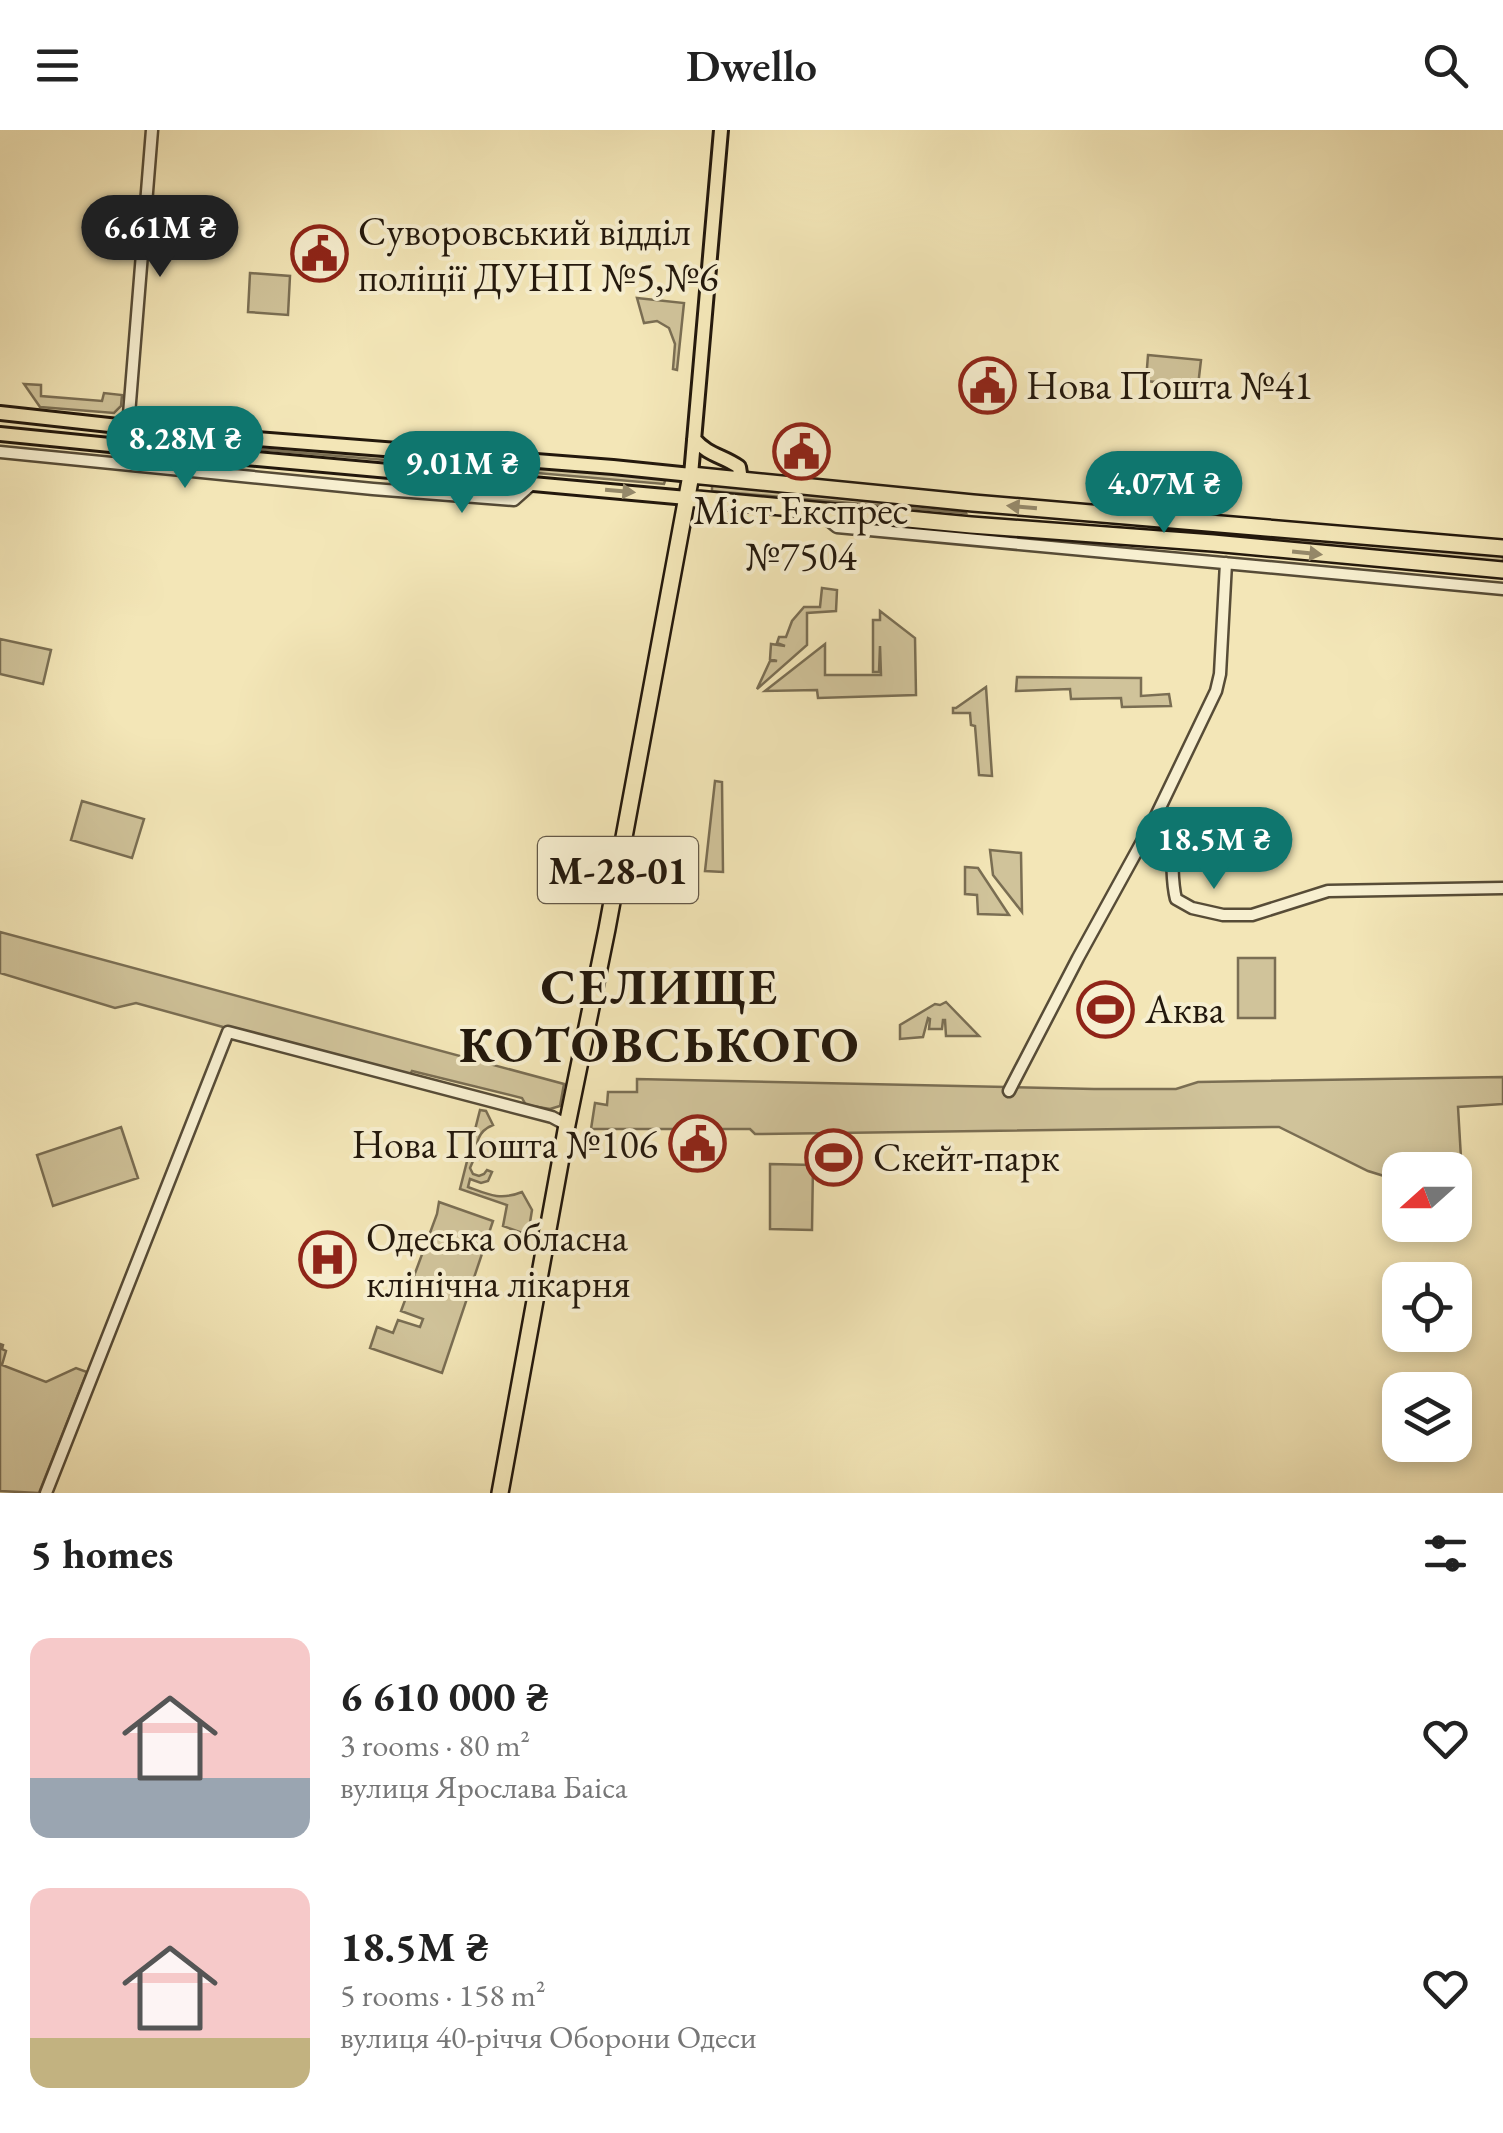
<!DOCTYPE html>
<html lang="en">
<head>
<meta charset="utf-8">
<style>
	body { margin:0; font-family:"EB Garamond",serif; background:#f6f6f6; color:#222; height:100vh; display:flex; flex-direction:column; font-size:38px; white-space:nowrap }
	* { box-sizing:border-box; margin:0 }
	p { font-size:32px; color:#767676 }
	.icon { flex:none; width:55px; height:55px; fill:none; stroke:currentColor; stroke-width:2; stroke-linecap:round; stroke-linejoin:round }
	.map { position:relative; height:1363px; overflow:hidden }
	.sheet { display:flex; flex-direction:column; background:#fff; flex:1 }
	.sheet>* { flex:none }
	.needle { width:65px; rotate:249deg }
	.buttons { position:absolute; left:1382px; top:1022px; display:grid; gap:20px }
	.buttons a { display:grid; place-items:center; width:90px; height:90px; border-radius:20px; background:#fff; box-shadow:0 5px 15px #0003; font-size:50px }
	.price { position:absolute; translate:-50% -85px; padding:0 22px; border-radius:35px; background:#0f766e; color:#fff; font-size:32px; line-height:65px; filter:drop-shadow(0 2px 5px #0008) }
	.price::after { content:''; position:absolute; left:50%; top:60px; width:30px; height:22px; margin-left:-15px; background:inherit; clip-path:polygon(0 0,100% 0,50% 100%) }
	.price.selected { background:#222; color:#fff }
	ul { padding:0; list-style:none }
	li { display:flex; align-items:center; gap:30px; height:250px; padding:0 30px }
	li span { display:grid; place-items:center; flex:none; width:280px; height:200px; border-radius:20px; color:#555 }
	li>.icon { margin-inline-start:auto }
	span .icon { width:120px; height:120px; fill:#fffc; stroke-width:1 }
	li b { font-size:42px }
	h2 { display:flex; justify-content:space-between; align-items:center; height:120px; padding:0 30px; font-size:42px }
	header { display:flex; justify-content:space-between; align-items:center; height:130px; padding:0 30px; background:#fff; font-size:45px; font-weight:600 }
	.map>svg:first-child { display:block }
	.green { fill:#d0c39a; stroke:#7a6e53; stroke-width:2.5 }
	.lines { fill:none; stroke-linecap:round; stroke-linejoin:round }
	.minor-casing { stroke:#574c37; stroke-width:15 }
	.major-casing { stroke:#23180c; stroke-width:18 }
	.highway-casing { stroke:#23180c; stroke-width:20 }
	.minor { stroke:#f7efd0; stroke-width:10 }
	.major { stroke:#f3e6b7; stroke-width:12 }
	.highway { stroke:#f3e6b7; stroke-width:15 }
	.oneway { fill:#95896a }
	.labels { text-anchor:middle; dominant-baseline:central; stroke-width:8; stroke-linejoin:round; paint-order:stroke }
	.shield { fill:#f7efd0; stroke:#635847; stroke-width:2.5 }
	.shield-label { font-size:38px; font-weight:bold; fill:#23180c }
	.poi-label { font-size:40px; fill:#23180c; stroke:#f7efd0; text-anchor:start }
	.district-label { font-size:50px; font-weight:bold; letter-spacing:2.5px; fill:#23180c; stroke:#f7efd0 }
</style>
</head>
<body>
<header><svg class="icon" aria-label="menu" viewBox="0 0 24 24"><path d="M4 6h16M4 12h16M4 18h16"/></svg>Dwello<svg class="icon" aria-label="search" viewBox="0 0 24 24"><circle cx="10" cy="10" r="6"/><path d="M15 15l6 6"/></svg></header>
<div class="map">
<svg width="1503" height="1363" viewBox="0 0 1503 1363">
	<rect width="100%" height="100%" fill="#f3e6b7"/>
	<filter id="stains"><feTurbulence type="fractalNoise" baseFrequency=".002" numOctaves="4"/><feColorMatrix values="0 0 0 0 .2 0 0 0 0 .09 0 0 0 0 .02 0 0 0 .5 -.17"/></filter>
	<radialGradient id="worn" r=".72"><stop offset=".6" stop-color="#630" stop-opacity="0"/><stop offset="1" stop-color="#630" stop-opacity=".3"/></radialGradient>
	<path class="green" d="M250 143 290 146 288 185 248 182Z
		M637 168 684 173 677 240 673 239 675 214 669 198 657 191 644 193Z
		M1148 225 1201 230 1198 256 1146 251Z
		M24 254 41 255V266L102 271 104 263 122 265 121 276 114 283 40 277Z
		M187 310 664 348 665 351 664 354 188 313Z
		M712 355 964 379 966 383 712 361Z
		M1253 403 1503 426V432L1252 409Z
		M822 458 837 460 836 481 807 483V515L757 559 770 531H777L770 529 771 514 785 516 777 513 779 507H786L792 491 804 477H820Z
		M880 481 915 508 916 565 818 568 817 560 765 561 825 514V545H881L880 516 879 542H873V490H880Z
		M0 509 51 520 43 554 0 544Z
		M1017 547 1141 548V566L1169 564 1171 576 1122 577 1121 568 1071 569 1070 559 1016 561Z
		M986 557 992 646 979 645 975 596 971 595 970 583H953V578H956Z
		M715 651 722 652 723 742 705 741Z
		M82 671 144 689 132 728 71 710Z
		M990 720 1021 723 1022 782 993 745Z
		M965 737 978 738 1009 785 978 784 977 765 965 764Z
		M0 802 564 954 560 976 550 979 526 975 522 968 412 941 408 948 136 873 115 878 0 843Z
		M1238 828H1275V888H1238Z
		M946 872 979 906H946L945 890H943L942 899H929L930 889 928 888 923 907 900 909V895L935 874 940 875Z
		M1503 947V974L1458 977 1465 1096 1423 1095H1455V1040H1400V1051L1368 1041 1279 997 755 1004 750 999H591L595 973 607 975 608 962H637V949L1094 959H1176L1198 952Z
		M480 980 486 981 493 995C478 1001 474 1014 479 1029L473 1031 470 1038 473 1044 479 1046 484 1044 487 1040 492 1042 488 1051 481 1053 470 1049 468 1057C487 1064 500 1071 522 1062L532 1080 528 1105 503 1096 507 1075 460 1059Z
		M121 997 138 1048 53 1076 37 1025Z
		M770 1034 813 1035 812 1100 770 1099Z
		M439 1072 493 1091 442 1243 370 1218 377 1197 393 1203 398 1190 420 1197 423 1189 401 1181 437 1084Z
		M0 1214 3 1215 2 1219 6 1221 2 1235 46 1252 76 1238 87 1242 39 1363 0 1361Z"/>
	<g class="lines">
		<defs>
			<path id="minor" d="M128 297 152 0
				M0 322 373 359 514 370 532 354
				M817 381 837 397 1503 459
				M1155 688C1180 711 1168 739 1176 769L1192 778 1223 785H1252L1328 761 1503 758
				M1009 961 1078 828 1155 688 1216 561 1220 544 1226 433
				M46 1363 228 902 552 987 567 995"/>
			<path id="major" d="M0 283 182 303 613 337 691 345 721 0
				M0 304 180 322 687 368
				M694 309C709 326 722 325 739 337L741 350"/>
			<path id="highway" d="M687 368 971 395 1213 413 1503 440
				M500 1363 567 995 607 799 691 345 973 373 1503 418"/>
		</defs>
		<use href="#minor" class="minor-casing"/>
		<use href="#major" class="major-casing"/>
		<use href="#highway" class="highway-casing"/>
		<use href="#minor" class="minor"/>
		<use href="#major" class="major"/>
		<use href="#highway" class="highway"/>
	</g>
	<defs><path id="oneway-solid" d="M-6-.8H1V-3.2L6.5 0L1 3.2V.8H-6Z" transform="scale(2.5)"/></defs>
	<g class="oneway">
		<use href="#oneway-solid" transform="translate(620 361) rotate(5)"/>
		<use href="#oneway-solid" transform="translate(1022 377) rotate(-175)"/>
		<use href="#oneway-solid" transform="translate(1307 423) rotate(6)"/>
	</g>
	<defs>
		<symbol id="civic-ring" viewBox="-11 -11 22 22"><circle r="9.5" fill="#f7efd0" stroke="#8f2418" stroke-width="1.5"/><path d="M-.6-6.5H3V-4.5H.6V-3L4-1V1h2V6H-6V1h2V-1L-.6-3ZM-1.2 2.5V6h2.4V2.5Z" fill="#8f2418"/></symbol>
		<symbol id="stadium-ring" viewBox="-11 -11 22 22"><circle r="9.5" fill="#f7efd0" stroke="#8f2418" stroke-width="1.5"/><path d="M0-5a6.5 5 0 1 0 0 10a6.5 5 0 1 0 0-10ZM-3.5-1.8h7v3.6h-7Z" fill="#8f2418"/></symbol>
		<symbol id="hospital-ring" viewBox="-11 -11 22 22"><circle r="9.5" fill="#f7efd0" stroke="#8f2418" stroke-width="1.5"/><path d="M-5-5h3v3.5h4V-5h3V5h-3V1.5h-4V5h-3Z" fill="#8f2418"/></symbol>
	</defs>
	<g fill-rule="evenodd">
		<use href="#civic-ring" x="288" y="92" width="63" height="63"/>
		<use href="#civic-ring" x="956" y="224" width="63" height="63"/>
		<use href="#civic-ring" x="770" y="290" width="63" height="63"/>
		<use href="#stadium-ring" x="1074" y="848" width="63" height="63"/>
		<use href="#civic-ring" x="666" y="982" width="63" height="63"/>
		<use href="#stadium-ring" x="802" y="996" width="63" height="63"/>
		<use href="#hospital-ring" x="296" y="1098" width="63" height="63"/>
	</g>
	<g class="labels">
		<rect class="shield" x="538" y="707" width="160" height="66" rx="8"/>
		<g class="shield-label">
			<text x="618" y="740">М-28-01</text>
		</g>
		<g class="poi-label">
			<text x="358" y="101">Суворовський відділ<tspan x="358" dy="46">поліції ДУНП №5,№6</tspan></text>
			<text x="1026" y="255">Нова Пошта №41</text>
			<text x="801" y="380" text-anchor="middle">Міст Експрес<tspan x="801" dy="46">№7504</tspan></text>
			<text x="1145" y="879">Аква</text>
			<text x="658" y="1014" text-anchor="end">Нова Пошта №106</text>
			<text x="873" y="1027">Скейт-парк</text>
			<text x="366" y="1107">Одеська обласна<tspan x="366" dy="46">клінічна лікарня</tspan></text>
		</g>
		<g class="district-label">
			<text x="660" y="856">СЕЛИЩЕ<tspan x="660" dy="58">КОТОВСЬКОГО</tspan></text>
		</g>
	</g>
	<rect width="100%" height="100%" filter="url(#stains)"/>
	<rect width="100%" height="100%" fill="url(#worn)"/>
</svg>
<div class="buttons">
<a><svg class="needle" viewBox="-14 -14 28 28"><path d="M0-13l5 13h-10z" fill="#e53935"/><path d="M0 13l5-13h-10z" fill="#767676"/></svg></a>
<a><svg class="icon" aria-label="locate" viewBox="0 0 24 24"><circle cx="12" cy="12" r="6"/><path d="M12 2v4M12 18v4M2 12h4M18 12h4"/></svg></a>
<a><svg class="icon" aria-label="layers" viewBox="0 0 24 24"><path d="M12 4l9 5-9 5-9-5zM3 14l9 5 9-5"/></svg></a>
</div>
<b class="price selected" style="left:160px;top:150px">6.61M ₴</b>
<b class="price" style="left:185px;top:361px">8.28M ₴</b>
<b class="price" style="left:462px;top:386px">9.01M ₴</b>
<b class="price" style="left:1164px;top:406px">4.07M ₴</b>
<b class="price" style="left:1214px;top:762px">18.5M ₴</b>
</div>
<section class="sheet">
<h2>5 homes<svg class="icon" aria-label="filters" viewBox="0 0 24 24"><path d="M4 7h16M4 17h16"/><circle cx="9" cy="7" r="2"/><circle cx="15" cy="17" r="2"/></svg></h2>
<ul>
<li><span style="background:linear-gradient(#f6c9c9 70%,#9aa5b1 0)"><svg class="icon" aria-label="home" viewBox="0 0 24 24"><path d="M3 11l9-7 9 7M6 9v11h12V9"/></svg></span><div><b>6 610 000 ₴</b><p>3 rooms · 80 m²</p><p>вулиця Ярослава Баіса</p></div><svg class="icon" aria-label="heart" viewBox="0 0 24 24"><path d="M12 20l-8-8c-3-5 5-10 8-4 3-6 11-1 8 4z"/></svg></li>
<li><span style="background:linear-gradient(#f6c9c9 75%,#c2b280 0)"><svg class="icon" aria-label="home" viewBox="0 0 24 24"><path d="M3 11l9-7 9 7M6 9v11h12V9"/></svg></span><div><b>18.5M ₴</b><p>5 rooms · 158 m²</p><p>вулиця 40-річчя Оборони Одеси</p></div><svg class="icon" aria-label="heart" viewBox="0 0 24 24"><path d="M12 20l-8-8c-3-5 5-10 8-4 3-6 11-1 8 4z"/></svg></li>
</ul>
</section>
</body>
</html>
